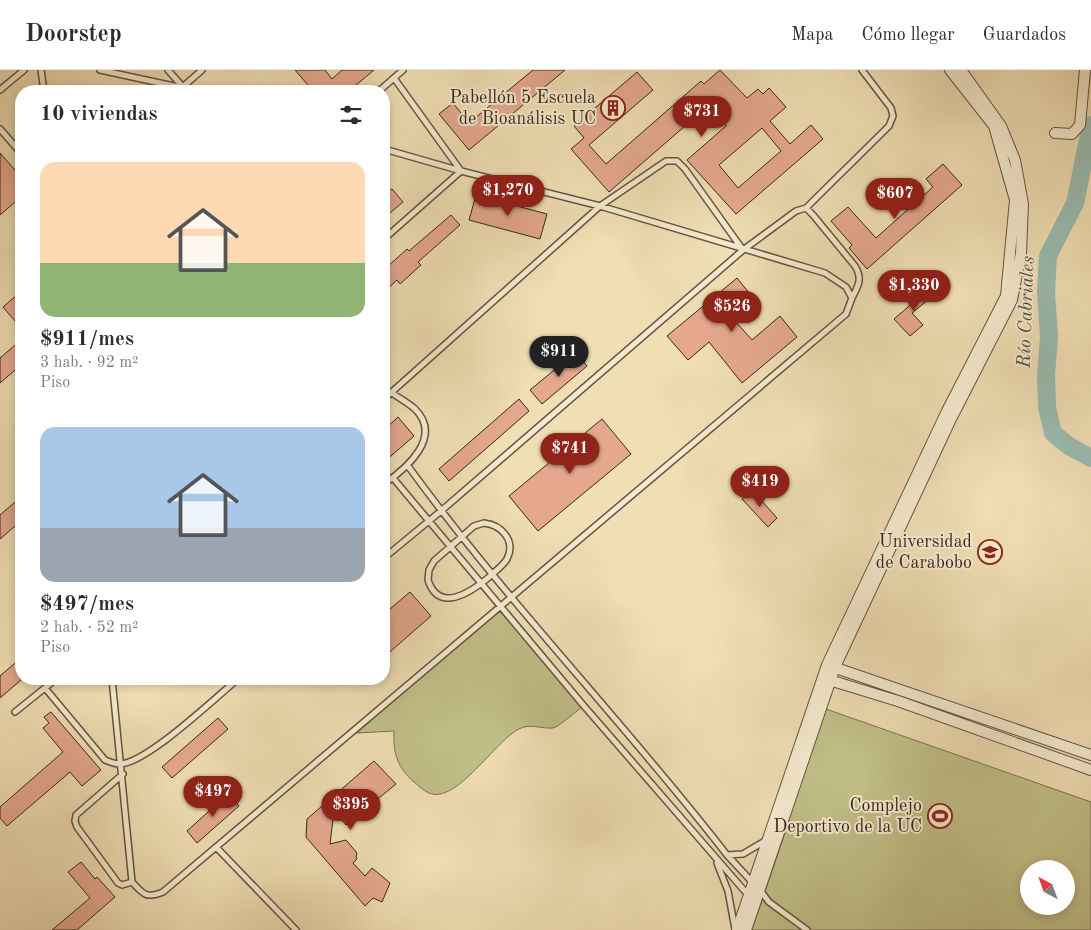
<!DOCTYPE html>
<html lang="es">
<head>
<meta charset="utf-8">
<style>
	body { margin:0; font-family:"Old Standard TT",serif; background:#f7f7f7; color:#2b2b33; height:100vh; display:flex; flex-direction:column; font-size:19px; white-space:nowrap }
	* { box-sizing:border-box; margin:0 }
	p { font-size:16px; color:#7c7c81 }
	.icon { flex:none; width:28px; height:28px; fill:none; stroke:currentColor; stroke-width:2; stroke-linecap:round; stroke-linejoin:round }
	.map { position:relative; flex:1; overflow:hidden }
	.sheet { position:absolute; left:15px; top:15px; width:375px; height:600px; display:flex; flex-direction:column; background:#fff; border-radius:20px; box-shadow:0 2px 8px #0003 }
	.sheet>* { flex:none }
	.needle { width:32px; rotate:319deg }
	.buttons { position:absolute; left:1020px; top:790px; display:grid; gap:10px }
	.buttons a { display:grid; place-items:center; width:55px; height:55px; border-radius:50%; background:#fff; box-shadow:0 2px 8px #0003; font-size:25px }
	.price { position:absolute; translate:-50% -42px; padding:0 11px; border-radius:18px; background:#8f2418; color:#fff; font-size:16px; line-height:32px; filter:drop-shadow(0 1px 2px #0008) }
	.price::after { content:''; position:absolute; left:50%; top:30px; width:15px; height:11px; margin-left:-8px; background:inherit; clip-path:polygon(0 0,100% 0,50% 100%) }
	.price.current { background:#222; color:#fff }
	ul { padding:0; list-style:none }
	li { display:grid; align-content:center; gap:10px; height:265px; padding:0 25px }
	li span { display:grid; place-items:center; height:155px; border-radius:15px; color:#555 }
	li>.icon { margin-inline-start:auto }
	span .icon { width:90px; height:90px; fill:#fffc; stroke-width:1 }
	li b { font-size:21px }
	h2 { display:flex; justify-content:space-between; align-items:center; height:60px; padding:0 25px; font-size:21px }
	header { display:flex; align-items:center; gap:30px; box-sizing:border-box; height:70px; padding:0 25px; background:#fff; border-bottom:1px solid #e1e1e2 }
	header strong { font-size:24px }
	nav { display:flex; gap:28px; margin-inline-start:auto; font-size:18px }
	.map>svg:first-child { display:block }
	.green { fill:#c1bf88; stroke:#7c7252; fill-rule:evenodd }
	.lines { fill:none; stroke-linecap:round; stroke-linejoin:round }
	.river { stroke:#9abcb0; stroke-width:18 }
	.building { fill:#e5a88f; stroke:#37261d; fill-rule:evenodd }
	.service-casing { stroke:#655443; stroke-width:8 }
	.minor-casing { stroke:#655443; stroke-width:12 }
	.service { stroke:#f5eace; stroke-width:5 }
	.minor { stroke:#f5eace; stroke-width:10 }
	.labels { text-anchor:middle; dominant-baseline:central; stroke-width:4; stroke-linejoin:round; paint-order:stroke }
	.poi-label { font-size:18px; fill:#37261d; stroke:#f5eace; text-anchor:end }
	.water-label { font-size:19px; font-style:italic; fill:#504c42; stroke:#f5eace }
</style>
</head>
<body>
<header>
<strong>Doorstep</strong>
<nav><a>Mapa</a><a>Cómo llegar</a><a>Guardados</a></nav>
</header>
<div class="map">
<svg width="1091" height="860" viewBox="0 0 1091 860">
	<rect width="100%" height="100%" fill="#f0deb4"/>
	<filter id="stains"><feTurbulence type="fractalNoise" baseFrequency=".004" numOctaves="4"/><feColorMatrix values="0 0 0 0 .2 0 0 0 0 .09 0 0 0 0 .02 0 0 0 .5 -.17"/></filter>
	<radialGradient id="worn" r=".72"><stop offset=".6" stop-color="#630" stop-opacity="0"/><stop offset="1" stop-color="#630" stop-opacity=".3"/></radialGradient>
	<path class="green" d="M499 536 584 636C577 640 559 657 553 658 542 659 529 653 519 659 496 670 456 735 429 723 424 721 418 715 414 712 397 697 393 683 394 661L357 663Z
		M826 639 1091 732V860H752L786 760 809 682ZM1029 799H1066V836H1029Z"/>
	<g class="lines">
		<path class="river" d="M1091 55 1075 133 1048 186 1046 222 1049 267 1046 305 1047 337 1053 363 1069 376 1091 388"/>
	</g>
	<path class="building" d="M295 0H325L332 9 342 0H374L349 21H313Z
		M533 0H565L469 80 439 44 453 33 469 53Z
		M720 0 747 28 758 19 763 24 769 18 786 37 770 51 790 74 811 55 823 69 736 144 687 90 726 56 708 36 609 122 571 79 584 68 574 56 637 2 653 20 589 75 606 94 701 11 704 14ZM762 58 781 81 738 118 719 95Z
		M0 83 21 107V127L0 145Z
		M943 94 962 115 867 199 849 178 852 175 831 151 848 137 876 168 933 117 926 109Z
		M384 113 390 120 392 119 403 132 384 148Z
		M476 125 547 144 540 169 469 150Z
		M451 145 460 155 418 192 421 195 400 214 397 210 384 222V204L388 200 386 198 407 179 409 181Z
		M737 208 758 234 736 252 752 270 780 246 797 267 742 313 709 272 688 290 667 266Z
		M928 215 935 224 912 243 923 255 910 266 894 249 915 231 913 228Z
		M17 225 21 230V258L3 237Z
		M21 270V295L0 313V288Z
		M576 282 587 296 542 334 530 320Z
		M519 329 529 341 449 411 439 399Z
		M398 347 414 366 384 392V360Z
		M602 349 631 384 538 461 509 426Z
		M752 420 777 448 768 457 742 429Z
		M21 427V451L0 469V445Z
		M410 522 431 546 384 587V544Z
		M21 588V610L0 628V606Z
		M51 642 101 700 82 716 70 702 7 756 0 748V737L63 682 43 658 49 653 44 647Z
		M218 648 228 659 172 708 162 697Z
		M374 691 396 714 346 755 334 741 330 774 346 770 357 783 356 787 357 789 353 793 365 806 372 798 390 813 382 832 373 828 365 836 306 767 307 749Z
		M228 724 239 736 197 773 187 761Z
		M81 792 95 809 97 807 115 827 77 860H52L90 828 68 802Z"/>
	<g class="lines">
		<defs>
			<path id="service" d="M41 0 44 21
				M100 0 197 21
				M168 0 182 16
				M0 20 24 0
				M178 21 202 0
				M379 21 403 0
				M0 59 21 83
				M806 138 889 56 893 46 891 38 862 0
				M384 169 461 101 394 8
				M384 329 600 136 666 91H677L685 99 743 180
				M408 396C506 531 624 652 727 785L753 813
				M393 408 584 636 749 826
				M384 414C407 398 443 367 415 339 408 333 399 328 392 323
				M484 453C502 455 516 471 507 489 503 496 494 502 488 508 471 522 439 544 428 510L429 500 434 491 474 456Z
				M384 488 441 441 743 180 796 141 806 138 813 145 855 196C863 209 858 216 852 228
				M112 609 132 812C143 824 146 829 163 822L846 244 852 228 846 217 825 203 600 136 461 101 384 79
				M45 618 105 690C110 692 114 694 120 694 147 693 215 628 238 609
				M15 642 56 609
				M123 704 76 745 75 751 77 757 118 813 122 815 132 812
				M216 777 296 860
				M727 785 743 784 765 771
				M717 793 728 821 735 859
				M759 819 769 832 807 860"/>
			<path id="minor" d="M1055 63 1072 64 1080 55 1085 0
				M830 596 1091 685
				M826 609 898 631 1091 700
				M737 860 827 595 947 341 1006 226 1015 130 994 56 950 0
				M746 860 835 597 951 349 1012 230 1021 183 1023 134 1015 90 1001 56 961 0"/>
		</defs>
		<use href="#service" class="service-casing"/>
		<use href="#minor" class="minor-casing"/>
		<use href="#service" class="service"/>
		<use href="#minor" class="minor"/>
	</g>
	<defs>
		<symbol id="building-ring" viewBox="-11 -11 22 22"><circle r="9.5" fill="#f5eace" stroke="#8f2418" stroke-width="1.5"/><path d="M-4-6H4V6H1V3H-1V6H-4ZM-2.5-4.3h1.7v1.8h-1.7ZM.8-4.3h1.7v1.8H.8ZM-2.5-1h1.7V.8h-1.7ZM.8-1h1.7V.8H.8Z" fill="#8f2418"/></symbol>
		<symbol id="university-ring" viewBox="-11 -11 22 22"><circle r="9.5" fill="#f5eace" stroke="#8f2418" stroke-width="1.5"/><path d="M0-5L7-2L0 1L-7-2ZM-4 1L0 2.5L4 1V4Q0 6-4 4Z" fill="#8f2418"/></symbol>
		<symbol id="stadium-ring" viewBox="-11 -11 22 22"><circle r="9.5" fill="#f5eace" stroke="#8f2418" stroke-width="1.5"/><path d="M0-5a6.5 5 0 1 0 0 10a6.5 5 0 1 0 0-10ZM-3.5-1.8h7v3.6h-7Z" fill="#8f2418"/></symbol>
	</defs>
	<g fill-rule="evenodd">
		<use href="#building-ring" x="599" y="24" width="28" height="28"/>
		<use href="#university-ring" x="976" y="468" width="28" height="28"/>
		<use href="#stadium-ring" x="926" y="732" width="28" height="28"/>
	</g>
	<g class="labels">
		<g class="poi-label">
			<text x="596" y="28">Pabellón 5 Escuela<tspan x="596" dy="21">de Bioanálisis UC</tspan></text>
			<text x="972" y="472">Universidad<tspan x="972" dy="21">de Carabobo</tspan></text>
			<text x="922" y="736">Complejo<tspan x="922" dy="21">Deportivo de la UC</tspan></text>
		</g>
		<g class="water-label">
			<text transform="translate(1027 242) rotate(-88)">Río Cabriales</text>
		</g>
	</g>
	<rect width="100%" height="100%" filter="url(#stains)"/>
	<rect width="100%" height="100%" fill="url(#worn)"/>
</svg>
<div class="buttons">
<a><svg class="needle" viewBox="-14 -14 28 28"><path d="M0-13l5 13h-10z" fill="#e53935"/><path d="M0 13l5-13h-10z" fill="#7c7c81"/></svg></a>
</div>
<b class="price" style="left:702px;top:68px">$731</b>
<b class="price" style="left:508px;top:147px">$1,270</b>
<b class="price" style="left:895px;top:150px">$607</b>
<b class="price" style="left:914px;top:242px">$1,330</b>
<b class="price" style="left:732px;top:263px">$526</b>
<b class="price current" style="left:559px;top:308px">$911</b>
<b class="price" style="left:570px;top:405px">$741</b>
<b class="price" style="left:760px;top:438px">$419</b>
<b class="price" style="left:213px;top:748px">$497</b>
<b class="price" style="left:351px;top:761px">$395</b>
<section class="sheet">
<h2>10 viviendas<svg class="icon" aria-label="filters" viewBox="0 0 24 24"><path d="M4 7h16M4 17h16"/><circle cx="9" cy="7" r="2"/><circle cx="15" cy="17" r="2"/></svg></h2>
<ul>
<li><span style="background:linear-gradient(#ffd9b3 65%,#8fb573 0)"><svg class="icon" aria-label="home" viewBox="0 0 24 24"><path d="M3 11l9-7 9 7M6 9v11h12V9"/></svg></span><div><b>$911/mes</b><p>3 hab. · 92 m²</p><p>Piso</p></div></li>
<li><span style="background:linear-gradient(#a9c7e8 65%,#9aa5b1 0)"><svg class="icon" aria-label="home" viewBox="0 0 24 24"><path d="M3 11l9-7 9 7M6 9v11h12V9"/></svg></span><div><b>$497/mes</b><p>2 hab. · 52 m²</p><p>Piso</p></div></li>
</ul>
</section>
</div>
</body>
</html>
